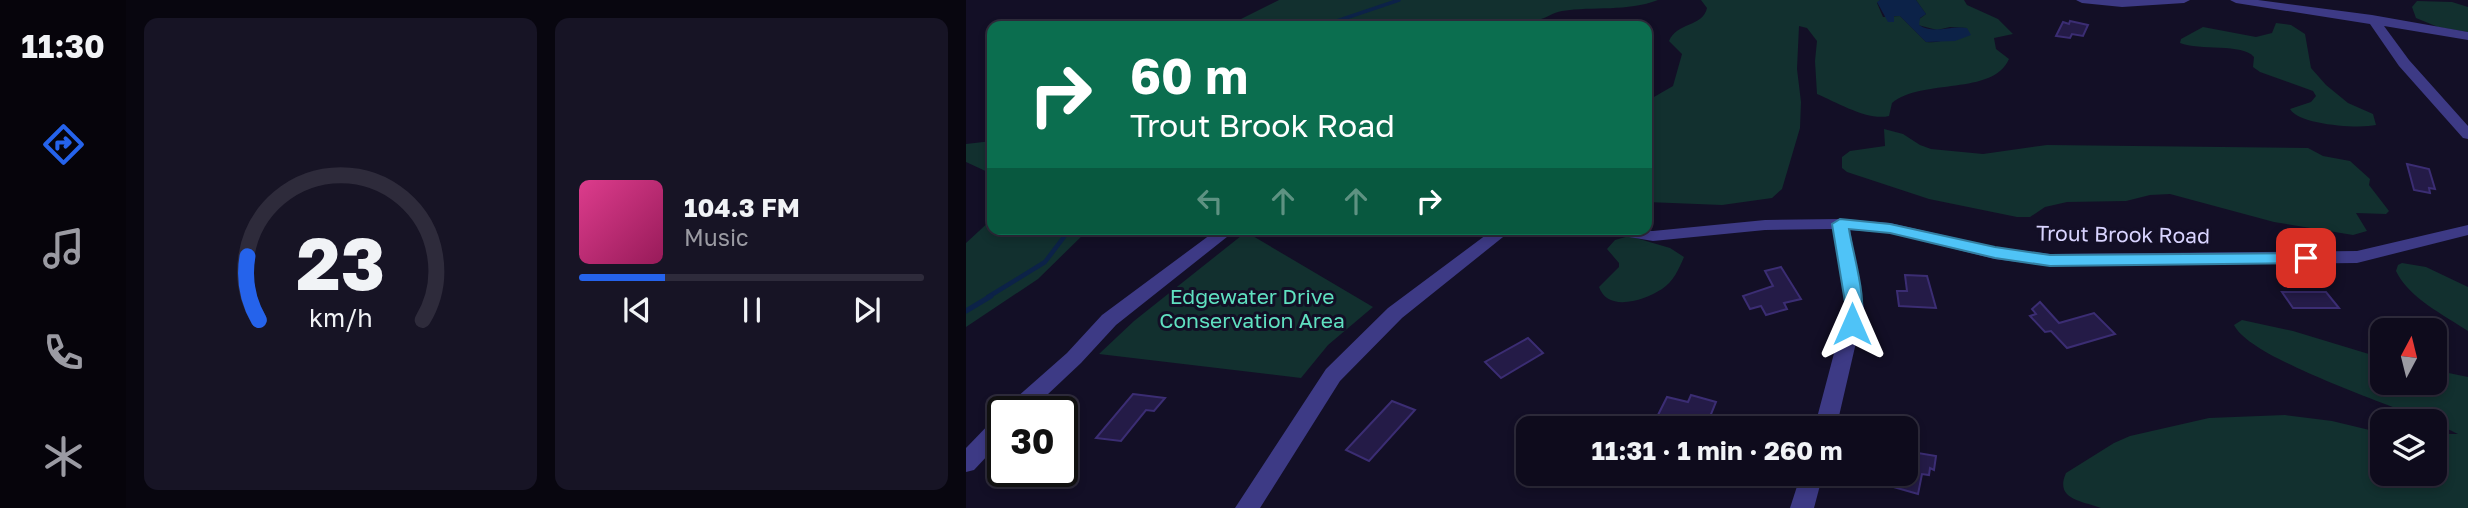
<!DOCTYPE html>
<meta charset="utf-8">
<style>
body{margin:0;font-family:"Golos Text",sans-serif;background:#171425;color:#f1f3f6;height:100vh;display:flex;flex-direction:column;font-size:26px;white-space:nowrap}
*{box-sizing:border-box;margin:0}
p{font-size:23px;color:#9b9ba3}
.icon{flex:none;width:38px;height:38px;fill:none;stroke:currentColor;stroke-width:2;stroke-linecap:round;stroke-linejoin:round}
.map{position:relative;flex:1;overflow:hidden}
.sheet{display:flex;flex-direction:column;gap:18px;padding:18px;background:#08060f;width:840px}
.sheet>*{flex:none}
.hud{position:absolute;left:21px;top:21px;width:665px;height:214px;border-radius:14px;box-shadow:0 4px 10px #0003,0 0 0 2px #2e2b3b;background:#0b6e4f;color:#fff;overflow:hidden}
.needle{width:46px;rotate:7deg}
.fabs{position:absolute;left:1404px;top:318px;display:grid;gap:14px}
.fabs a{display:grid;place-items:center;width:77px;height:77px;border-radius:14px;background:#0e0b1c;box-shadow:0 4px 10px #0003,0 0 0 2px #2e2b3b;font-size:35px}
.speed{position:absolute;left:21px;top:396px;display:flex;gap:14px;font-size:35px;font-weight:700;text-align:center}
.speed>*{display:grid;place-content:center;width:91px;height:91px;border-radius:50%;background:#0e0b1c;box-shadow:0 4px 10px #0003,0 0 0 2px #2e2b3b;line-height:1}
.speed .limit{border:4px solid #111;border-radius:10px;background:#fff;color:#111}
.pin{position:absolute;display:grid;place-items:center;width:60px;height:60px;color:#fff;margin:-30px;border-radius:14px;box-shadow:0 4px 10px #0006}
.me{position:absolute;width:77px;margin:-38px;rotate:0deg;stroke-linejoin:round;filter:drop-shadow(0 0 5px #0008)}
.turn{display:flex;align-items:center;gap:24px;height:147px;padding:0 28px;font-size:32px}
.turn .icon{width:91px;height:91px;stroke-width:2.5}
.turn b{display:block;font-size:49px;line-height:60px}
.lanes{display:flex;align-items:center;height:66px;padding:0 28px;background:#0003;justify-content:center;gap:35px;direction:ltr}
.lanes .off{opacity:.35}
.sheet .card{flex:1;display:flex;flex-direction:column;justify-content:center;gap:10px;min-width:0;padding:0 24px;border-radius:14px;background:#171425}
.sheet .dial{align-items:center;gap:0}
.dial svg{height:182px;overflow:visible;fill:none;stroke:#2e2b3b;stroke-width:7;stroke-linecap:round;text-anchor:middle}
.dial text{fill:#f1f3f6;stroke:none}
.song{display:flex;align-items:center;gap:21px}
.cover{width:84px;height:84px;border-radius:10px;background:linear-gradient(135deg,hsl(330 70% 55%),hsl(330 70% 35%))}
.played{height:7px;border-radius:4px;background:linear-gradient(90deg,#2563eb 25%,#2e2b3b 25%)}
.keys{display:flex;justify-content:space-around;direction:ltr}
.sheet .tiles{flex:1;display:grid;gap:18px;grid-template-columns:repeat(2,1fr)}
.trip{position:absolute;left:550px;top:416px;width:402px;height:70px;border-radius:14px;background:#0e0b1c;box-shadow:0 4px 10px #0003,0 0 0 2px #2e2b3b;font-weight:700;line-height:70px;text-align:center}
main{display:flex;flex:1;min-height:0}
.menu{display:flex;flex-direction:column;width:126px;justify-content:space-around;align-items:center;background:#06040b;color:#9b9ba3}
.menu .icon{width:49px;height:49px}
.menu .active{color:#2563eb}
.menu b{font-size:32px;color:#f1f3f6}
.map>svg:first-child{display:block}
.green{fill:#12302f}
.water{fill:#0c2248}
.lines{fill:none;stroke-linecap:round;stroke-linejoin:round}
.stream-far2{stroke:#0c2248;stroke-width:3.5}
.stream-far1{stroke:#0c2248;stroke-width:4.5}
.stream{stroke:#0c2248;stroke-width:5}
.building{fill:#241b47;stroke:#3b2d73;stroke-width:2}
.minor{fill:#3d3a85;fill-rule:evenodd}
.route{fill:#4fc3f7;stroke:#337fa1;stroke-width:2}
.labels{text-anchor:middle;stroke-width:6;stroke-linejoin:round;paint-order:stroke}
.street-label{font-size:21px;fill:#d9d4ff;stroke:#130f26}
.park-label{font-size:21px;fill:#5fe0c0;stroke:#130f26}
</style>
<main>
<nav class="menu">
<b>11:30</b>
<svg class="icon active" aria-label="directions" viewBox="0 0 24 24"><path d="M12 3l9 9-9 9-9-9zM9 14v-3h6M13 9l2 2-2 2"/></svg>
<svg class="icon" aria-label="music" viewBox="0 0 24 24"><path d="M9 18V5l10-2v13"/><circle cx="6" cy="18" r="3"/><circle cx="16" cy="16" r="3"/></svg>
<svg class="icon" aria-label="phone" viewBox="0 0 24 24"><path d="M5 4h4l2 5-3 2q2 4 5 5l2-3 5 2v4C11 20 4 13 5 4z"/></svg>
<svg class="icon" aria-label="climate" viewBox="0 0 24 24"><path d="M12 3v18M4 7l16 10M4 17L20 7"/></svg>
</nav>
<section class="sheet">
<div class="tiles">
<div class="card dial"><svg viewBox="0 0 100 80">
<path d="M14 69A42 42 0 1 1 86 69"/>
<path d="M14 69A42 42 0 0 1 9 41" stroke="#2563eb"/>
<text x="50" y="56" font-size="32" font-weight="700">23</text>
<text x="50" y="72" font-size="11">km/h</text>
</svg></div>
<div class="card">
<div class="song"><i class="cover"></i><div><b>104.3 FM</b><p>Music</p></div></div>
<div class="played"></div>
<div class="keys"><svg class="icon" aria-label="previous" viewBox="0 0 24 24"><path d="M18 5L8 12l10 7zM5 5v14"/></svg><svg class="icon" aria-label="pause" viewBox="0 0 24 24"><path d="M8 5v14M16 5v14"/></svg><svg class="icon" aria-label="next" viewBox="0 0 24 24"><path d="M6 5l10 7-10 7zM19 5v14"/></svg></div>
</div>
</div>
</section>
<div class="map">
<svg width="1502" height="508" viewBox="0 0 1502 508">
<rect width="100%" height="100%" fill="#130f26"/>
<g class="green">
<path d="M313 0H692C661 12 628 6 596 11 587 12 580 19 571 20 547 25 514 31 492 23L477 26H261Z"/>
<path d="M735 0H914L911 3 917 17 934 16 960 42C977 44 987 36 1001 28L984 27 971 30 952 25V20L960 14 950 0H998L1001 5 1032 19 1047 34 1028 38 1030 49 1043 59C1027 96 956 78 926 103L923 116C902 121 872 103 851 94L849 61 851 41 841 28 833 26 831 69 835 102 834 128 816 189 806 198 756 205 681 202V101L707 86 716 54 703 41C711 22 737 27 741 8Z"/>
<polygon points="1451,1 1486,2 1502,7 1502,32 1472,27 1450,18 1446,7"/>
<path d="M1310 23 1325 25 1339 34 1345 68 1360 85 1382 103 1407 114 1410 125C1393 129 1333 125 1324 109L1345 102 1350 96 1347 91 1294 72 1287 67 1288 57C1277 43 1233 51 1214 43L1215 39 1237 27 1290 37 1306 33Z"/>
<polygon points="918,129 937,134 954,145 965,149 1017,154 1081,145 1342,148 1357,156 1384,161 1404,179 1403,185 1423,211 1420,214 1390,213 1401,231 1387,235 1308,222 1204,194 1184,195 1160,201 1101,202 1079,207 1064,217 1051,217 963,199 881,172 876,168 876,157 884,151 919,146"/>
<polygon points="26,141 26,174 0,162 0,144"/>
<polygon points="26,219 26,229 123,229 72,279 0,327 0,243"/>
<polygon points="280,232 407,307 362,345 335,378 133,354 168,321"/>
<path d="M663 236 704 248 718 257C713 269 707 282 696 289 679 300 642 313 633 287L653 267V263L641 249 649 240Z"/>
<path d="M1436 263 1460 267 1502 287V331C1478 315 1443 298 1430 271L1432 265Z"/>
<path d="M1276 320 1327 331 1416 358V383H1468V370L1502 377V508H1135C1117 501 1088 500 1100 473L1148 443 1164 436 1243 418 1319 415 1366 421 1416 433V474H1468V434H1492C1447 411 1286 362 1268 325Z"/>
</g>
<path class="water" d="M914 0H950L960 14 954 18 953 25C968 35 984 25 1001 28L1005 35 989 41 960 42 934 16H928V22H922L911 2Z"/>
<g class="lines">
<polyline class="stream-far2" points="356,26 433,0"/>
<polyline class="stream-far1" points="22,297 79,262 104,229"/>
<polyline class="stream" points="0,311 25,296"/>
</g>
<g class="building">
<polygon points="1104,21 1122,25 1117,36 1106,34 1104,38 1090,36 1097,22 1103,24"/>
<polygon points="1441,164 1463,169 1469,189 1463,188 1464,193 1448,190"/>
<polygon points="815,267 835,299 818,303 821,309 800,315 795,306 784,309 777,296 807,286 799,271"/>
<polygon points="939,275 961,276 970,308 933,306 931,291 941,291"/>
<polygon points="1316,292 1360,292 1373,308 1327,308"/>
<polygon points="1074,302 1093,323 1128,313 1149,334 1101,348 1085,331 1079,332 1064,316 1070,314 1066,309"/>
<polygon points="562,338 577,353 535,378 519,362"/>
<polygon points="167,394 199,398 188,411 180,410 155,441 130,438"/>
<polygon points="725,395 750,402 739,429 716,429 689,421 701,397 722,402"/>
<polygon points="426,401 449,410 403,461 380,450"/>
<polygon points="940,451 970,456 968,470 964,468 963,475 956,474 952,494 924,486 926,474 940,474"/>
</g>
<g class="lines">
<g class="minor">
<polygon points="1110,0 1224,0 1218,3 1156,7 1116,3"/>
<polygon points="1264,0 1292,0 1406,15 1502,32 1502,40 1418,26 1443,60 1502,126 1502,139 1497,138 1433,66 1404,24 1270,3"/>
<polygon points="874,219 924,223 1029,247 1084,254 1391,251 1502,225 1502,235 1391,263 1084,266 1029,259 924,233 884,230 898,308 870,429 848,429 880,308 867,229 799,230 687,241 645,234 637,229 687,231 799,220"/>
<polygon points="252,229 271,229 150,325 115,363 64,411 39,411 42,405 101,353 136,315"/>
<polygon points="528,229 547,229 436,318 374,381 294,508 269,508 360,369 422,308"/>
<polygon points="37,415 37,439 8,470 0,472 0,448 29,418"/>
<polygon points="835,474 857,474 848,508 824,508"/>
</g>
</g>
<path class="route" d="M874 219 924 224 1029 247 1084 255 1340 253 1348 258 1340 263 1084 266 1029 258 924 233 883 229C887 255 904 306 892 329H879L877 324 880 308 866 224Z"/>
<g class="labels">
<g class="street-label">
<text transform="translate(1157 235) rotate(1)" y="7">Trout Brook Road</text>
</g>
<g class="park-label">
<text x="286" y="304">Edgewater Drive<tspan x="286" dy="24">Conservation Area</tspan></text>
</g>
</g>
</svg>
<div class="fabs">
<a><svg class="needle" viewBox="-14 -14 28 28"><path d="M0-13l5 13h-10z" fill="#e53935"/><path d="M0 13l5-13h-10z" fill="#9b9ba3"/></svg></a>
<a><svg class="icon" aria-label="layers" viewBox="0 0 24 24"><path d="M12 4l9 5-9 5-9-5zM3 14l9 5 9-5"/></svg></a>
</div>
<div class="speed"><div class="limit">30</div></div>
<div class="pin" style="left:1340px;top:258px;background:#d93025"><svg class="icon" aria-label="arrive" viewBox="0 0 24 24"><path d="M6 21V4h12l-3 4 3 4H6"/></svg></div>
<svg class="me" style="left:886px;top:324px" viewBox="-20 -20 40 40"><path d="M0-17L14 15 0 8-14 15z" fill="#4fc3f7" stroke="#fff" stroke-width="4"/></svg>
<div class="trip">11:31 · 1 min · 260 m</div>
<div class="hud">
<div class="turn"><svg class="icon" aria-label="right" viewBox="0 0 24 24"><path d="M7 20v-9h11M14 6l5 5-5 5"/></svg><div><b>60 m</b>Trout Brook Road</div></div>
<div class="lanes"><svg class="icon off" aria-label="left" viewBox="0 0 24 24"><path d="M17 20v-9H6M10 6l-5 5 5 5"/></svg><svg class="icon off" aria-label="ahead" viewBox="0 0 24 24"><path d="M12 20V5M6 11l6-6 6 6"/></svg><svg class="icon off" aria-label="ahead" viewBox="0 0 24 24"><path d="M12 20V5M6 11l6-6 6 6"/></svg><svg class="icon" aria-label="right" viewBox="0 0 24 24"><path d="M7 20v-9h11M14 6l5 5-5 5"/></svg></div>
</div>
</div>
</main>
